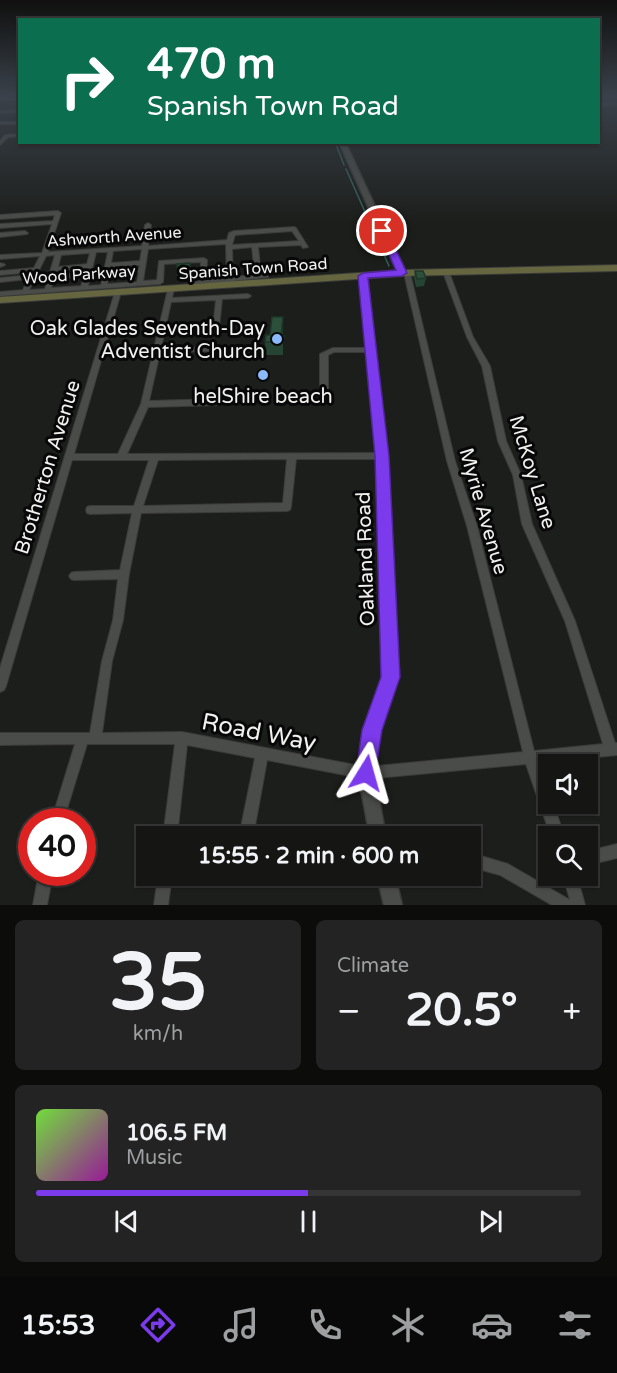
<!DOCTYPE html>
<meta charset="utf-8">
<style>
body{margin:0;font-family:"Varela Round",sans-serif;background:#222322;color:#f1f3f6;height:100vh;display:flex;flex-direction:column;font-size:22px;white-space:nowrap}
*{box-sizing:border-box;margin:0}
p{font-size:20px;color:#9d9fa0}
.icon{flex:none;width:33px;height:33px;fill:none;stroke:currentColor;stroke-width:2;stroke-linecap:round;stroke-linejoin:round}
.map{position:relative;height:905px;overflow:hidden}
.side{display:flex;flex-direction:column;gap:15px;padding:15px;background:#0c0c0b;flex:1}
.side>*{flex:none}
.top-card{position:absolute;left:18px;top:18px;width:582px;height:126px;border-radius:0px;box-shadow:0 2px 4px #0004,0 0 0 2px #343534;background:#0b6e4f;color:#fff;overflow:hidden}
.fabs{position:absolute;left:538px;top:754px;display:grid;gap:12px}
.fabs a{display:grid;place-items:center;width:60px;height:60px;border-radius:0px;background:#151614;box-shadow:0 2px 4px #0004,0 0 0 2px #343534;font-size:30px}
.speed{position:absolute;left:18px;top:808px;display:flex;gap:12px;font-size:30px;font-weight:700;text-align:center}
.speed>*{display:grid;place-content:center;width:78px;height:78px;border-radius:50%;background:#151614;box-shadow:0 2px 4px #0004,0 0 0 2px #343534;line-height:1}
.speed .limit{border:9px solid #d22;background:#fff;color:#111}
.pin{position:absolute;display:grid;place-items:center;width:51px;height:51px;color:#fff;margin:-26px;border:3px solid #fff;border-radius:50%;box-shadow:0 2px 6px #0007}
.me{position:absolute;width:66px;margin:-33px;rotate:8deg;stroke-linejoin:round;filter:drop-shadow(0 0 4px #0008)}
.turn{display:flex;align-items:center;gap:21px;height:126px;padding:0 30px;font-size:27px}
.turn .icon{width:78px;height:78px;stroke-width:2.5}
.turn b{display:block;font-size:42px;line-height:51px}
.big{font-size:45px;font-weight:700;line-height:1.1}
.side .card{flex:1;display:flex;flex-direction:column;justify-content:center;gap:9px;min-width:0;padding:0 21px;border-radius:9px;background:#222322}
.side .dial{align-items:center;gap:0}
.dial b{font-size:78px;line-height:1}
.song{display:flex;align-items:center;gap:18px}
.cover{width:72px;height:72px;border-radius:9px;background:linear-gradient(135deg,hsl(100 70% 55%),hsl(300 70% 35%))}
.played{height:6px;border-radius:3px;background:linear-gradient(90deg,#7c3aed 50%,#343534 50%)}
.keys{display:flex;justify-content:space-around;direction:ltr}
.heat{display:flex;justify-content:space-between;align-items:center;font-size:33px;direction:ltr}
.side .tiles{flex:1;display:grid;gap:15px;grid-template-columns:1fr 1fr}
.card:last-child{grid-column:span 2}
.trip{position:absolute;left:136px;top:826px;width:345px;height:60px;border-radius:0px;background:#151614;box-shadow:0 2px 4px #0004,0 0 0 2px #343534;font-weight:700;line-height:60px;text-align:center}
.tabs{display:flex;height:96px;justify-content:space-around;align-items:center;background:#080908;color:#9d9fa0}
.tabs .icon{width:42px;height:42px}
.tabs .active{color:#7c3aed}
.tabs b{font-size:27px;color:#f1f3f6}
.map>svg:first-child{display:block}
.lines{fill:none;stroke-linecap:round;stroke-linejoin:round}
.stream{stroke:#32625b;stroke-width:1.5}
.minor-casing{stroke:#3a3b39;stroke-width:2}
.tertiary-casing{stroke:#3a3b39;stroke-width:3}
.secondary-casing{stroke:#3a3b39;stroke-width:2}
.minor{fill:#4a4c49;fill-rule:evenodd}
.tertiary{fill:#4a4c49;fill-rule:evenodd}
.secondary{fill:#656640;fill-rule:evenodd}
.wall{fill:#254433}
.shaded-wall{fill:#1e3729}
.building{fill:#2b4f3b;stroke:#1e3729;stroke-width:1.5}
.route{fill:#7c3aed;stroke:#51269a;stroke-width:1.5}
.poi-dot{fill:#8bb9fc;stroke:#070807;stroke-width:2}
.labels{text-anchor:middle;stroke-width:6;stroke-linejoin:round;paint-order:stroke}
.far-street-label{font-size:16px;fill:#f1f2f0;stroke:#070807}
.poi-label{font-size:20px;fill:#f1f2f0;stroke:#070807;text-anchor:end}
.street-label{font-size:20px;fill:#f1f2f0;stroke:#070807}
.near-street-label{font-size:24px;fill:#f1f2f0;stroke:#070807}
</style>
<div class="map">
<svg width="617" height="905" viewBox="0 0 617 905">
<rect width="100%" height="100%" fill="#1c1e1b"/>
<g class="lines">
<g class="stream">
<polyline points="0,100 20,99"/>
<polyline points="335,142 344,165"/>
<polyline points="346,169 389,266"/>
</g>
<g class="minor-casing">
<g id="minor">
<polygon points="20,110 20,112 0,113 0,111"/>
<rect x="0" y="122" width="20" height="2"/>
<polygon points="20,134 20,136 8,137 0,145 0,141 5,135"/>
<path d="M58 211 61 213 48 252 142 246 145 225 148 223 151 225 148 246 227 240 229 233 234 231 294 227 296 228 308 247 303 248 301 245 258 247 261 275H268V277L233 281V285L230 287 227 285V282L193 284V282L200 281 201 262 164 264 163 282 160 284 0 296V292L23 290 28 279 0 282V278L30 275 32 272 0 275V271L34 268 40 256 0 259V255L42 253 52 224 0 228V224L53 221 55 215 0 219V215ZM292 231 299 241 232 245 235 235ZM226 244 227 278 206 280 207 260 204 258 159 261 157 280 143 281 148 249ZM252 247 255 275 233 277 232 249ZM142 249 140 261 111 263 113 251ZM96 252H108L101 285 88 286ZM90 253 87 264 58 267 61 255ZM55 255 45 289 29 290 46 256ZM140 265 139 268 110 271 111 267ZM86 268 85 273 55 275 56 271ZM139 272 137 282 107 284 109 275ZM84 277 81 286 51 288 54 279Z"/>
<polygon points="25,231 28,233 27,234 0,237 0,233"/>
<polygon points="0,263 4,264 5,265 0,267"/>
<path d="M446 270 449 272 473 337 490 366 506 441 521 475 532 524 575 621 615 743H617V755L538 763 549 794V804H553L565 837H551L526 764 366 779 267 760 253 837H239L255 758 187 745 177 837H163L175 744H87L63 822H51L75 744 0 745V733H90L102 661 113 620 118 579 74 580 71 579 69 576 71 573 74 572 120 570 132 513 90 514 87 513 86 510 87 507 90 506H134L149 460H72L6 686 4 690 0 692V668L115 292 118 290 121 292 74 454H118L141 404 168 289 171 287 174 289 172 298 248 294 251 296 248 298 222 299 219 328 216 330 213 328 216 300 171 302 161 348 223 347 226 349 223 351 160 352 149 401 220 399 224 402 220 405 148 407 127 454 382 453 385 454 386 456 385 458 382 459H296L291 507 290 510 287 511 141 513 129 574 123 620 112 661 102 733 182 732 366 767 523 752 467 526 447 461 404 273 407 271 410 273 455 461 477 526 534 751 603 744 565 621 522 524 513 475 498 441 482 366 467 337 443 272ZM287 459 283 503 143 506 158 460Z"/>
<polygon points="333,348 370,348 373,350 370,352 334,352 328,355 328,396 324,399 320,396 320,354"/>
<polygon points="617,844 617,858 588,865 588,851"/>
<polygon points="471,853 508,864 570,900 563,876 577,876 585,905 552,905 500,875 471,867"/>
<polygon points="39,873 53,873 47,905 33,905"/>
<polygon points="158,876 172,876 168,905 154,905"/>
</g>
</g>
<g class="tertiary-casing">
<g id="tertiary">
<rect x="598" y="103" width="19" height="2"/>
<polygon points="339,142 345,142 406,273 405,275 398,273"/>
<polygon points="360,274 363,274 367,276 387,456 398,677 379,731 374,773 386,837 370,837 358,773 365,731 384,677 377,456"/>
<polygon points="377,876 395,876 402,905 384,905"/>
</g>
</g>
<g class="secondary-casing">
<polygon id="secondary" points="617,265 617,271 402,276 0,303 0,297 402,270"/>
</g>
<use href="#minor" class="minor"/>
<use href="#tertiary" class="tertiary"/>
<use href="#secondary" class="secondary"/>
</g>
<g class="wall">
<polygon points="192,271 192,279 178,280 177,272"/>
<polygon points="415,271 426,278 424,286 416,287 414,279"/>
<polygon points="283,317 283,355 266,355 265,342"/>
</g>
<polygon class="shaded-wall" points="283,317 283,330 282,342 281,336"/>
<g class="building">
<polygon points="190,263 190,271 177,272 177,264"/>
<polygon points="415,271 423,271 426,278 417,279"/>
<polygon points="272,317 283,317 281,336 284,336 283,342 265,342 266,335 270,335"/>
</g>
<linearGradient id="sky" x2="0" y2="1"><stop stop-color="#0f100f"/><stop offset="0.43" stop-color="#3a414a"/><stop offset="1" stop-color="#3a414a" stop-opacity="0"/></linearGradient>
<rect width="617" height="223" fill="url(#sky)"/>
<polygon class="route" points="382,228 387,231 407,273 402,276 368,278 389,456 400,677 382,730 374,780 366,783 359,780 356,773 362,730 381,677 375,456 358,276 363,273 396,270 378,231"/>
<g class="poi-dot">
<circle cx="277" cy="339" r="6"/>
<circle cx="263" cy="375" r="6"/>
</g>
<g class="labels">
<g class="far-street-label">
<text transform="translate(114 236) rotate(-4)" y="6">Ashworth Avenue</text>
<text transform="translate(253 268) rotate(-4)" y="6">Spanish Town Road</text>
<text transform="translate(79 274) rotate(-4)" y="6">Wood Parkway</text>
</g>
<g class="poi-label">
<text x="265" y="335">Oak Glades Seventh-Day<tspan x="265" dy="23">Adventist Church</tspan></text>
<text x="263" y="403" text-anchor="middle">helShire beach</text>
</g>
<g class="street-label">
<text transform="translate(47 467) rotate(-73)" y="7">Brotherton Avenue</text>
<text transform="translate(533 472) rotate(73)" y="7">McKoy Lane</text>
<text transform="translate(484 511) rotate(74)" y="7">Myrie Avenue</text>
<text transform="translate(365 559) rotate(-92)" y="7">Oakland Road</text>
</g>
<g class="near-street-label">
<text transform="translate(259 732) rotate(11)" y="8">Road Way</text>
</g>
</g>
</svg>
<div class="fabs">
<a><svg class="icon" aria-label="sound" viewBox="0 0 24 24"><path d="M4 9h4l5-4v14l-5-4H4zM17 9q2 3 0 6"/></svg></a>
<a><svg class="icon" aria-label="search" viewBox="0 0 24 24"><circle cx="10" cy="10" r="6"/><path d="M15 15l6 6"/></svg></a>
</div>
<div class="speed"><div class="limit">40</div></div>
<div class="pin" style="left:382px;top:231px;background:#d93025"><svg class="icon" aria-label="arrive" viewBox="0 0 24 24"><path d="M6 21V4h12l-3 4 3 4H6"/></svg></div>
<svg class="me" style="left:366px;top:773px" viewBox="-20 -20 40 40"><path d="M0-17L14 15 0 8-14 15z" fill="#7c3aed" stroke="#fff" stroke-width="4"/></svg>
<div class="trip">15:55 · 2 min · 600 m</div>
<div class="top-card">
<div class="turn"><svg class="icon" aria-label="right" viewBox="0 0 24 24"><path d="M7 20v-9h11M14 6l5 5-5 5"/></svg><div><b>470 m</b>Spanish Town Road</div></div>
</div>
</div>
<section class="side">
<div class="tiles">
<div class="card dial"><b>35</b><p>km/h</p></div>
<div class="card"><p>Climate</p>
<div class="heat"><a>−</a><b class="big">20.5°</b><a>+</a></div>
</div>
<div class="card">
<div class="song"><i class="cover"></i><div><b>106.5 FM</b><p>Music</p></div></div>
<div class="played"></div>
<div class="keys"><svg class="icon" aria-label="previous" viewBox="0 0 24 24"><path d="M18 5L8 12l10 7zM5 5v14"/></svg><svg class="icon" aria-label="pause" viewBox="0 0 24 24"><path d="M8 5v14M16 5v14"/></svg><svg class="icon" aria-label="next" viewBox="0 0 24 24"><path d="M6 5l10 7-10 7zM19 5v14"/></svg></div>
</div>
</div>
</section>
<nav class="tabs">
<b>15:53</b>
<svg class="icon active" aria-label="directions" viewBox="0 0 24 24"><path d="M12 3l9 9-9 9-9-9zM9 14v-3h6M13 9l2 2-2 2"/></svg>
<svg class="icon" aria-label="music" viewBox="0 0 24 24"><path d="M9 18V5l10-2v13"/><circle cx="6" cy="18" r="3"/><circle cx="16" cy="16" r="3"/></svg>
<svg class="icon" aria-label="phone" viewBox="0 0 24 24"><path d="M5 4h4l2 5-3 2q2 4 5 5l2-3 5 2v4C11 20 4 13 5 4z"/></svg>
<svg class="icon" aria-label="climate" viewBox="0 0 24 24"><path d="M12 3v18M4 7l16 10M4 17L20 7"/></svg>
<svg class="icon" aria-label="car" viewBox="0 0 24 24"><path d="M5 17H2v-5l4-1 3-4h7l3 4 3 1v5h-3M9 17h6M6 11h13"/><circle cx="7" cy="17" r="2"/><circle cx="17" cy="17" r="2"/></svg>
<svg class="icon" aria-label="filters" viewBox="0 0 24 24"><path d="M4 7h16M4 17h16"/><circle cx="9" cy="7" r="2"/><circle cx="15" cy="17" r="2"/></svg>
</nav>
